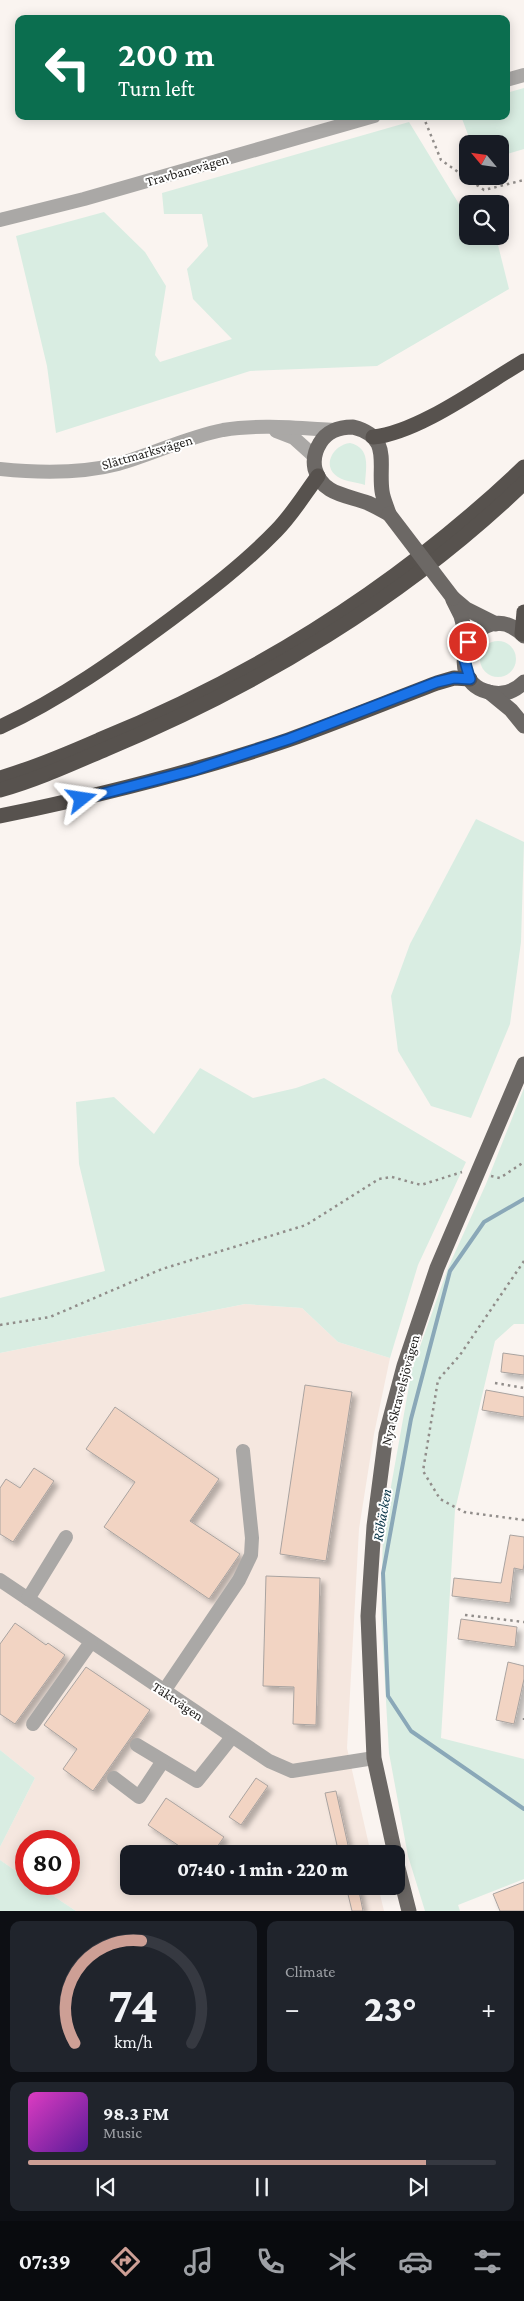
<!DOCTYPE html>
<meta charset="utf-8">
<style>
body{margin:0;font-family:"Crimson Pro",serif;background:#20242c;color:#f1f3f6;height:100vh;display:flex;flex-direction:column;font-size:19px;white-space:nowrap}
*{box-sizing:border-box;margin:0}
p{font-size:16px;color:#9ea1a6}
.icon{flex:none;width:28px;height:28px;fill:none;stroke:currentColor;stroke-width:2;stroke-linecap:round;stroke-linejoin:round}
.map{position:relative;height:1911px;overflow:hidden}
.side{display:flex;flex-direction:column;gap:10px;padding:10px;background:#0d0f14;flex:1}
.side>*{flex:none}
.banner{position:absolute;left:15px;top:15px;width:495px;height:105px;border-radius:10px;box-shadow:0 2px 12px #0003;background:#0b6e4f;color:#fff;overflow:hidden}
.needle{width:32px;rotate:299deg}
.tools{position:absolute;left:459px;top:135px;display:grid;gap:10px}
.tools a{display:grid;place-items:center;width:50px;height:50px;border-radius:10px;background:#171b24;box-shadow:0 2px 12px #0003;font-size:25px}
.speed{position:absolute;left:15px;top:1830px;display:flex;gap:10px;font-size:25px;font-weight:700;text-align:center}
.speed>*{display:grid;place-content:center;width:65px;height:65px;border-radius:50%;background:#171b24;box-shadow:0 2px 12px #0003;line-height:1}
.speed .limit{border:8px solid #d22;background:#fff;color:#111}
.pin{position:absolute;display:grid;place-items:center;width:42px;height:42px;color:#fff;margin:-21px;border:2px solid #fff;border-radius:50%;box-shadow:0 1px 5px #0007}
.me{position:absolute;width:55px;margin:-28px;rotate:75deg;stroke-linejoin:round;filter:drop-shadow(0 0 4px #0008)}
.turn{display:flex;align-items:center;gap:18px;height:105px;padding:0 20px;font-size:22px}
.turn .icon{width:65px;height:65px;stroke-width:2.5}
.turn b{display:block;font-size:35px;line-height:42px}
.big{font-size:38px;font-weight:800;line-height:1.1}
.side .widget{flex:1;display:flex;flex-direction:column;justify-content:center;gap:8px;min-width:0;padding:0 18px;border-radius:10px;background:#20242c}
.side .dial{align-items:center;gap:0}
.dial svg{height:130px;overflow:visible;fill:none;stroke:#363941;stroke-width:7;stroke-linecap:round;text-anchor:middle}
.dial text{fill:#f1f3f6;stroke:none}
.song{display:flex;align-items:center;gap:15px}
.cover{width:60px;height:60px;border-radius:8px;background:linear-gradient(135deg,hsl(310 70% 55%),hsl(270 70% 35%))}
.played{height:5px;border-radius:2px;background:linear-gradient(90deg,#cd9f95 85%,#363941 85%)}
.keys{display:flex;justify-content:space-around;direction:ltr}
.heat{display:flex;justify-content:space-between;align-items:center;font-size:28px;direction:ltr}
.side .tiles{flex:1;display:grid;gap:10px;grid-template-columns:1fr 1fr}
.widget:last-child{grid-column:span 2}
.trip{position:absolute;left:120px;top:1845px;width:285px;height:50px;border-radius:10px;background:#171b24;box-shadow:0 2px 12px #0003;font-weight:800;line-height:50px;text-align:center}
.tabs{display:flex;height:80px;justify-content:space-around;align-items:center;background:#090b0e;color:#9ea1a6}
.tabs .icon{width:35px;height:35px}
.tabs .selected{color:#cd9f95}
.tabs b{font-size:22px;color:#f1f3f6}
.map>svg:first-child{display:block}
.built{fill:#f5e7df}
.green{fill:#d9ede2}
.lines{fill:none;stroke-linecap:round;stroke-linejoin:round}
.stream{stroke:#8aa8b8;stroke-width:4}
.building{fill:#f2d4c3;stroke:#a9a3a0;filter:url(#shadow)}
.path{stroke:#918d8a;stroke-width:2.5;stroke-dasharray:2.5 4;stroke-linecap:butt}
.minor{stroke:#aaa8a6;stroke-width:14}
.major{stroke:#6c6865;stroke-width:15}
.highway{stroke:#57524e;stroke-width:15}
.major-bridge{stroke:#6c6865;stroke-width:15}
.route-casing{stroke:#114b97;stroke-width:12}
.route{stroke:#1a73e8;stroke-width:9}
.labels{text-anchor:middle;stroke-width:4;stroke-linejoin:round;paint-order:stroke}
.street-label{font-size:14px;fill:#23211f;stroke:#fff}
.water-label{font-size:15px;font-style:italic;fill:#083447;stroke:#fff}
</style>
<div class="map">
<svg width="524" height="1911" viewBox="0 0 524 1911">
<defs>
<filter id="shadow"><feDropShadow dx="4.5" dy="4.5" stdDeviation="2.5" flood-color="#0004"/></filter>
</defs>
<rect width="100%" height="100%" fill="#faf4f0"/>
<polygon class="built" points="245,1304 302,1308 338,1342 390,1358 374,1434 359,1529 347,1748 371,1854 129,1854 129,1886 378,1886 384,1911 76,1911 35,1884 69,1884 69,1841 26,1841 26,1878 0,1860 0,1847 35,1778 0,1750 0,1353"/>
<g class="green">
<polygon points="524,88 524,149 500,156 500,144 476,144 470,140 461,116 506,116 506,93"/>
<polygon points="409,122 459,204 467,213 468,236 492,236 497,241 509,289 377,366 250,371 56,433 47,366 16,236 104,212 145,252 166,286 155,355 160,362 232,339 193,299 187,269 208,246 202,214 164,214 162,193"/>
<path d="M350 443C371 448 366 467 365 485 357 482 346 482 338 477 321 466 333 445 350 443Z"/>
<circle cx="498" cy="659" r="18"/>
<polygon points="476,819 524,842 521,942 510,1024 471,1118 431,1106 398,1051 391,996 410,944"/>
<polygon points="200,1068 253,1098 296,1088 324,1078 466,1162 418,1265 390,1358 338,1342 302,1308 245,1304 0,1353 0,1298 105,1271 79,1164 76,1102 114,1097 154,1134"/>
<polygon points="524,1088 524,1324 514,1324 495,1341 455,1510 441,1738 524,1759 524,1879 458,1905 460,1911 425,1911 408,1856 389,1753 381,1614 383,1531 412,1369 448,1268 486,1184"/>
<polygon points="0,1750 35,1778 0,1847"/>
<polygon points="0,1860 26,1878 26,1884 35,1884 76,1911 0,1911"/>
</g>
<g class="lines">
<polyline class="stream" points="524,1199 484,1222 450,1271 411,1419 383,1573 388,1696 411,1731 524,1809"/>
</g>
<g class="building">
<polygon points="503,1353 524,1356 524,1375 501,1372"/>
<polygon points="305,1385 352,1392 326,1561 280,1554"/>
<polygon points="486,1390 524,1397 524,1417 482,1410"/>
<polygon points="115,1407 219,1479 190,1521 240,1554 209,1599 104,1527 135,1482 86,1449"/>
<polygon points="34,1468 54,1481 13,1542 0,1534 0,1488 6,1479 20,1488"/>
<polygon points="510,1535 524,1537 524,1564 523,1570 514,1568 510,1603 452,1596 454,1578 501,1583"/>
<polygon points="266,1576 320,1578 316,1725 293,1724 294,1687 263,1686"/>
<polygon points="461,1619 517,1627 515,1647 458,1639"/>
<polygon points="15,1623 46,1645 48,1643 65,1655 15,1724 0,1714 0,1644"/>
<polygon points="508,1662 524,1666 524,1679 514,1724 496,1720"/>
<polygon points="86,1667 150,1710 93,1791 63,1769 77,1749 44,1725"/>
<polygon points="256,1778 268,1786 241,1825 229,1817"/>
<polygon points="336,1791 350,1854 339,1854 325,1793"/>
<polygon points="166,1798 224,1837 212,1854 191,1854 148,1825"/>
<polygon points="524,1882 524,1911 500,1911 493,1894"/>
<polygon points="346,1886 358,1886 363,1911 352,1911"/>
</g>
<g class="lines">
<g class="path">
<polyline points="423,116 441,160 484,190 524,180"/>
<polyline points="491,1176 500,1178 524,1162"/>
<polyline points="524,1261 460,1355 438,1380 423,1471 440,1499 464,1512 524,1520"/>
<polyline points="0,1325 50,1317 162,1269 306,1225 379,1179 392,1177 421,1185 462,1172"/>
<polyline points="495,1383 524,1388"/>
<polyline points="465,1615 524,1622"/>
<polyline points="524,1720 524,1718"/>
</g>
<g class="minor">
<polyline points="506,80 524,75"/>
<polyline points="0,220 84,199 374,116"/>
<polyline points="276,431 294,438 314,456"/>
<path d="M0 469C38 473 80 474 118 464 153 454 187 437 223 430 259 424 298 428 334 430"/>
<polyline points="0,1580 269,1761 292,1771 374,1758"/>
<polyline points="28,1599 66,1537"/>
<polyline points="164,1691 239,1580 251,1555 252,1538 243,1451"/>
<polyline points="33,1724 91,1642"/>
<polyline points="137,1745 197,1781 232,1737"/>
<polyline points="114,1778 139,1797 163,1761"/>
</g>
<g class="major">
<path d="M353 427C392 437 378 463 382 491 383 499 387 507 389 514 382 510 375 506 368 503 347 495 322 495 315 469 313 460 315 451 320 443 327 431 339 427 353 427Z"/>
<polyline points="453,598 466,609 496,624"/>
<polyline points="453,600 461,616 468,642"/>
<path d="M524 636C479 590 433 683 493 693 505 695 516 690 524 682"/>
<polyline points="489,692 511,710 524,726"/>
<polyline points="395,1854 374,1758 368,1616 374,1526 386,1434 404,1366 437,1268 524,1064"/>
<polyline points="396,1860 409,1911"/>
</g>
<g class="highway">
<path d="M373 437C418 433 483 385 524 361"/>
<polyline points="522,634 524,612"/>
<path d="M0 727C61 699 117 659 171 619 207 592 244 564 276 531 292 515 304 495 318 476"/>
<path d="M0 778C34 768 67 754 99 740 256 676 401 584 524 467"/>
<path d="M0 790C36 780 71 764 106 749 258 686 404 598 524 483"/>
<path d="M0 816C98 796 194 772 288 740 338 722 387 702 437 683L454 678 470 679"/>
</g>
<polyline class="major-bridge" points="389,514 453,598"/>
</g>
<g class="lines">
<g class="route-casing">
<polyline id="route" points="82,799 194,770 289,739 437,682 454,678 470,679 464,658 468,642"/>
</g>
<use href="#route" class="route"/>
</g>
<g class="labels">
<g class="street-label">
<text transform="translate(187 170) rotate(-16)" y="5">Travbanevägen</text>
<text transform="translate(147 452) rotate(-16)" y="5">Slättmarksvägen</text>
<text transform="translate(400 1390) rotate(-75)" y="5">Nya Skravelsjövägen</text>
<text transform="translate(178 1701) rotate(34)" y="5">Täktvägen</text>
</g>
<g class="water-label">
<text transform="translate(382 1515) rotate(-80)" y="5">Röbäcken</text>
</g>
</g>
</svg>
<div class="tools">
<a><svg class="needle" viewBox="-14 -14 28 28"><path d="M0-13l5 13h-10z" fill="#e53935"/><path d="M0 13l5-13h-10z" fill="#9ea1a6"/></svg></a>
<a><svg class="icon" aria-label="search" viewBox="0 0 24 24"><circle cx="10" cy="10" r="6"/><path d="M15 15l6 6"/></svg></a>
</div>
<div class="speed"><div class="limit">80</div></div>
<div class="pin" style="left:468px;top:642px;background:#d93025"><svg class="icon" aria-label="arrive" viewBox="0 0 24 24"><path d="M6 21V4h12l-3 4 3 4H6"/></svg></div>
<svg class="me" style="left:82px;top:799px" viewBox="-20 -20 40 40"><path d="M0-17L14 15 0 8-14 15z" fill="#1a73e8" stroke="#fff" stroke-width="4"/></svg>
<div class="trip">07:40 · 1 min · 220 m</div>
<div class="banner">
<div class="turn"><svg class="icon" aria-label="left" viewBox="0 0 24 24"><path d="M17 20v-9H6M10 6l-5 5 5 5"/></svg><div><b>200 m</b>Turn left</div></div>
</div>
</div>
<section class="side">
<div class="tiles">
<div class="widget dial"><svg viewBox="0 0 100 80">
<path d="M14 69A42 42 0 1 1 86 69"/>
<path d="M14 69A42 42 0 0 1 55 6" stroke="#cd9f95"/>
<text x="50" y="56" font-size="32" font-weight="700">74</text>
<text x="50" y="72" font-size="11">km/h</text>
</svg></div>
<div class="widget"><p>Climate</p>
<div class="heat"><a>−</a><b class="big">23°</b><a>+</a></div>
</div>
<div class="widget">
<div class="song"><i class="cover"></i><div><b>98.3 FM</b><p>Music</p></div></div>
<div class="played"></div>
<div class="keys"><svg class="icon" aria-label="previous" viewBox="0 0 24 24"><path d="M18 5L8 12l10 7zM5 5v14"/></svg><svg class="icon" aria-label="pause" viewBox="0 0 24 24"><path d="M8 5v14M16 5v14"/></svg><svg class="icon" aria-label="next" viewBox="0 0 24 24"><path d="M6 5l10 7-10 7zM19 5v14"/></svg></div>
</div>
</div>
</section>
<nav class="tabs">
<b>07:39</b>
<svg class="icon selected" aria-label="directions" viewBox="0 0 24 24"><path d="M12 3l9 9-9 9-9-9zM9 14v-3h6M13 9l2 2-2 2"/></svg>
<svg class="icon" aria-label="music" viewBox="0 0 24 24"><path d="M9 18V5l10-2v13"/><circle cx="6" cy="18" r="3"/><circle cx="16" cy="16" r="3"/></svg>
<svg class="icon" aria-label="phone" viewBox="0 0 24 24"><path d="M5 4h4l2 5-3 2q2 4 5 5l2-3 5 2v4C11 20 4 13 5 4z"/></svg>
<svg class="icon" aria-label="climate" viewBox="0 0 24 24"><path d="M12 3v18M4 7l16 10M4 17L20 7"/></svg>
<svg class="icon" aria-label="car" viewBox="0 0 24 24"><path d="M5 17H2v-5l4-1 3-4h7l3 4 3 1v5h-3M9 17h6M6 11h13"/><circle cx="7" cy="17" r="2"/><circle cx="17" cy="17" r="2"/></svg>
<svg class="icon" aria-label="filters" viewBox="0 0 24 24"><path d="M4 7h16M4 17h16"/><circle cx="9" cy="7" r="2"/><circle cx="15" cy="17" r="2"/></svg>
</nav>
